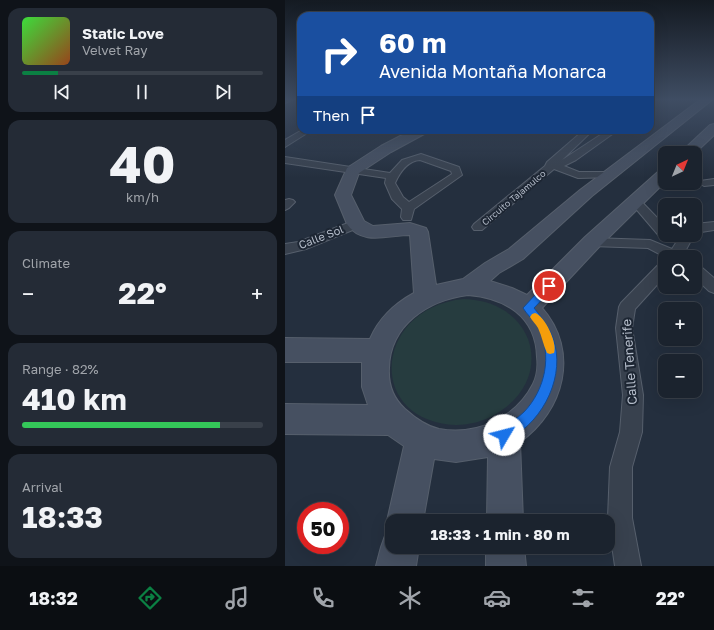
<!DOCTYPE html>
<meta charset="utf-8">
<style>
body{margin:0;font-family:"Golos Text",sans-serif;background:#242b36;color:#f1f3f6;height:100vh;display:flex;flex-direction:column;font-size:15px;white-space:nowrap}
*{box-sizing:border-box;margin:0}
p{font-size:13px;color:#a0a4aa}
.icon{flex:none;width:22px;height:22px;fill:none;stroke:currentColor;stroke-width:2;stroke-linecap:round;stroke-linejoin:round}
.map{position:relative;flex:1;overflow:hidden}
.panel{display:flex;flex-direction:column;gap:8px;padding:8px;background:#0f1319;width:285px}
.panel>*{flex:none}
.top-card{position:absolute;left:12px;top:12px;width:357px;height:122px;border-radius:12px;box-shadow:0 4px 16px #0002,0 0 0 1px #39404a;background:#1a4fa0;color:#fff;overflow:hidden}
.needle{width:26px;rotate:43deg}
.buttons{position:absolute;left:373px;top:146px;display:grid;gap:8px}
.buttons a{display:grid;place-items:center;width:44px;height:44px;border-radius:8px;background:#1b232e;box-shadow:0 4px 16px #0002,0 0 0 1px #39404a;font-size:20px}
.speed{position:absolute;left:12px;top:502px;display:flex;gap:8px;font-size:20px;font-weight:700;text-align:center}
.speed>*{display:grid;place-content:center;width:52px;height:52px;border-radius:50%;background:#1b232e;box-shadow:0 4px 16px #0002,0 0 0 1px #39404a;line-height:1}
.speed .limit{border:6px solid #d22;background:#fff;color:#111}
.pin{position:absolute;display:grid;place-items:center;width:34px;height:34px;color:#fff;margin:-17px;border:2px solid #fff;border-radius:50%;box-shadow:0 1px 4px #0007}
.me{position:absolute;width:44px;margin:-22px;rotate:53deg;stroke-linejoin:round;filter:drop-shadow(0 0 3px #0008)}
.turn{display:flex;align-items:center;gap:14px;height:84px;padding:0 16px;font-size:18px}
.turn .icon{width:52px;height:52px;stroke-width:2.5}
.turn b{display:block;font-size:28px;line-height:34px}
.then{display:flex;align-items:center;height:38px;padding:0 16px;background:#0003;gap:8px;font-size:15px}
.big{font-size:30px;font-weight:700;line-height:1.1}
.panel .tile{flex:1;display:flex;flex-direction:column;justify-content:center;gap:6px;min-width:0;padding:0 14px;border-radius:12px;background:#242b36}
.panel .dial{align-items:center;gap:0}
.dial b{font-size:52px;line-height:1}
.song{display:flex;align-items:center;gap:12px}
.cover{width:48px;height:48px;border-radius:6px;background:linear-gradient(135deg,hsl(120 70% 55%),hsl(20 70% 35%))}
.played{height:4px;border-radius:2px;background:linear-gradient(90deg,#0b8043 15%,#39404a 15%)}
.keys{display:flex;justify-content:space-around;direction:ltr}
.heat{display:flex;justify-content:space-between;align-items:center;font-size:22px;direction:ltr}
.charge{height:6px;border-radius:3px;background:linear-gradient(90deg,#34c759 82%,#39404a 0)}
.trip{position:absolute;left:100px;top:514px;width:230px;height:40px;border-radius:12px;background:#1b232e;box-shadow:0 4px 16px #0002,0 0 0 1px #39404a;font-weight:700;line-height:40px;text-align:center}
.tab-bar{display:flex;height:64px;justify-content:space-around;align-items:center;background:#0b0e12;color:#a0a4aa}
.tab-bar .icon{width:28px;height:28px}
.tab-bar .selected{color:#0b8043}
.tab-bar b{font-size:18px;color:#f1f3f6}
main{display:flex;flex:1;min-height:0}
.map>svg:first-child{display:block}
.green{fill:#263c3f}
.lines{fill:none;stroke-linecap:round;stroke-linejoin:round}
.street-casing{stroke:#565f6c;stroke-width:2}
.secondary-casing{stroke:#565f6c;stroke-width:2}
.street{fill:#38414e;fill-rule:evenodd}
.secondary{fill:#465061;fill-rule:evenodd}
.route{fill:#1a73e8;stroke:#114b97}
.slow{fill:#f59e0b}
.labels{text-anchor:middle;stroke-width:4;stroke-linejoin:round;paint-order:stroke}
.far-street-label{font-size:9px;fill:#b4bcc9;stroke:#1d2633}
.street-label{font-size:11px;fill:#b4bcc9;stroke:#1d2633}
.near-street-label{font-size:13px;fill:#b4bcc9;stroke:#1d2633}
</style>
<main>
<section class="panel">
<div class="tile">
<div class="song"><i class="cover"></i><div><b>Static Love</b><p>Velvet Ray</p></div></div>
<div class="played"></div>
<div class="keys"><svg class="icon" aria-label="previous" viewBox="0 0 24 24"><path d="M18 5L8 12l10 7zM5 5v14"/></svg><svg class="icon" aria-label="pause" viewBox="0 0 24 24"><path d="M8 5v14M16 5v14"/></svg><svg class="icon" aria-label="next" viewBox="0 0 24 24"><path d="M6 5l10 7-10 7zM19 5v14"/></svg></div>
</div>
<div class="tile dial"><b>40</b><p>km/h</p></div>
<div class="tile"><p>Climate</p>
<div class="heat"><a>−</a><b class="big">22°</b><a>+</a></div>
</div>
<div class="tile"><p>Range · 82%</p><b class="big">410 km</b><div class="charge"></div></div>
<div class="tile"><p>Arrival</p><b class="big">18:33</b></div>
</section>
<div class="map">
<svg width="429" height="566" viewBox="0 0 429 566">
<rect width="100%" height="100%" fill="#242f3e"/>
<path class="green" d="M179 299C250 301 272 378 211 414 199 421 185 425 171 425 79 421 89 307 179 299Z"/>
<g class="lines">
<g class="street-casing">
<g id="street">
<polygon points="0,99 9,99 0,103"/>
<polygon points="17,130 27,130 0,147 0,140"/>
<polygon points="299,130 308,130 277,160 323,130 333,130 291,160 279,166 294,172 326,172 331,175 330,177 293,178 269,169 197,230 189,230 187,227 189,224 260,166 262,162"/>
<path d="M136 154 174 167 177 175 129 209 126 220H118L116 217 117 209 107 199 100 183 101 178 0 163V157L105 173 117 160ZM135 160 166 171 167 174 124 202 118 197 110 183C115 172 122 161 135 160Z"/>
<polygon points="429,179 429,185 419,186 414,183 415,181"/>
<polygon points="350,198 354,199 380,226 380,235 386,235 385,237 380,238 375,237 346,203 344,201 346,199"/>
<polygon points="4,199 8,200 10,202 4,208 0,210 0,200"/>
<polygon points="71,220 75,221 77,224 75,227 21,249 0,254 0,244 13,242"/>
<polygon points="429,222 429,230 410,233 410,224"/>
<polygon points="396,235 409,235 397,257 380,257 363,248 307,246 302,245 300,242 302,239 307,238 365,240 387,249"/>
<polygon points="380,262 380,276 350,309 347,328 358,395 357,432 347,467 347,518 356,566 330,566 323,518 325,467 335,432 338,395 331,328 334,307 336,303 375,263"/>
<polygon points="410,265 415,266 429,278 429,293 424,291 410,278"/>
</g>
</g>
<g class="secondary-casing">
<g id="secondary">
<path d="M416 99H428L307 196 238 259 214 273 205 281 227 288 242 295 300 237 375 170 380 168V182L314 247 257 308C295 351 279 411 235 442L238 521H202L203 457 171 462 149 459 138 521H107V547H134L131 566H91L96 547 101 533 106 532 102 521 119 446 103 435 0 434V404L83 405 77 387V362H0V338L85 339C94 318 109 304 129 293L125 235C103 235 77 246 62 224L50 195 62 168 96 146 127 130H143L141 133 106 152 74 173 66 195 79 221 88 226 125 223 141 228 143 232 151 285 178 279 200 263 224 249 295 190ZM183 295C220 298 251 316 252 357 253 365 252 376 248 384 231 418 191 436 154 429 141 426 130 418 120 409 108 398 103 385 104 368 105 325 143 300 183 295Z"/>
<polygon points="429,124 429,135 410,153 395,153 425,125"/>
<polygon points="201,547 239,547 241,566 201,566"/>
</g>
</g>
<use href="#street" class="street"/>
<use href="#secondary" class="secondary"/>
</g>
<linearGradient id="sky" x2="0" y2="1"><stop stop-color="#141a22"/><stop offset="0.56" stop-color="#3f4d63"/><stop offset="1" stop-color="#3f4d63" stop-opacity="0"/></linearGradient>
<rect width="429" height="178" fill="url(#sky)"/>
<path class="route" d="M264 282 269 286 268 288 249 308C258 319 267 331 270 345 279 382 254 427 219 441L214 439 212 435 214 430C222 424 232 419 239 412 260 390 268 355 253 327 249 320 242 315 238 308L261 283Z"/>
<path class="slow" d="M250 313C260 316 273 344 269 353L265 354 262 353C258 345 257 336 253 328 251 324 247 321 245 317L247 314Z"/>
<g class="labels">
<g class="far-street-label">
<text transform="translate(229 198) rotate(-40)" y="3">Circuito Tajamulco</text>
</g>
<g class="street-label">
<text transform="translate(36 237) rotate(-21)" y="4">Calle Sol</text>
</g>
<g class="near-street-label">
<text transform="translate(344 362) rotate(-94)" y="5">Calle Tenerife</text>
</g>
</g>
</svg>
<div class="buttons">
<a><svg class="needle" viewBox="-14 -14 28 28"><path d="M0-13l5 13h-10z" fill="#e53935"/><path d="M0 13l5-13h-10z" fill="#a0a4aa"/></svg></a>
<a><svg class="icon" aria-label="sound" viewBox="0 0 24 24"><path d="M4 9h4l5-4v14l-5-4H4zM17 9q2 3 0 6"/></svg></a>
<a><svg class="icon" aria-label="search" viewBox="0 0 24 24"><circle cx="10" cy="10" r="6"/><path d="M15 15l6 6"/></svg></a>
<a>+</a>
<a>−</a>
</div>
<div class="speed"><div class="limit">50</div></div>
<div class="pin" style="left:264px;top:286px;background:#d93025"><svg class="icon" aria-label="arrive" viewBox="0 0 24 24"><path d="M6 21V4h12l-3 4 3 4H6"/></svg></div>
<svg class="me" style="left:219px;top:435px" viewBox="-20 -20 40 40"><circle r="19" fill="#fff"/><path d="M0-13L10 11 0 6-10 11z" fill="#1a73e8"/></svg>
<div class="trip">18:33 · 1 min · 80 m</div>
<div class="top-card">
<div class="turn"><svg class="icon" aria-label="right" viewBox="0 0 24 24"><path d="M7 20v-9h11M14 6l5 5-5 5"/></svg><div><b>60 m</b>Avenida Montaña Monarca</div></div>
<div class="then">Then<svg class="icon" aria-label="arrive" viewBox="0 0 24 24"><path d="M6 21V4h12l-3 4 3 4H6"/></svg></div>
</div>
</div>
</main>
<nav class="tab-bar">
<b>18:32</b>
<svg class="icon selected" aria-label="directions" viewBox="0 0 24 24"><path d="M12 3l9 9-9 9-9-9zM9 14v-3h6M13 9l2 2-2 2"/></svg>
<svg class="icon" aria-label="music" viewBox="0 0 24 24"><path d="M9 18V5l10-2v13"/><circle cx="6" cy="18" r="3"/><circle cx="16" cy="16" r="3"/></svg>
<svg class="icon" aria-label="phone" viewBox="0 0 24 24"><path d="M5 4h4l2 5-3 2q2 4 5 5l2-3 5 2v4C11 20 4 13 5 4z"/></svg>
<svg class="icon" aria-label="climate" viewBox="0 0 24 24"><path d="M12 3v18M4 7l16 10M4 17L20 7"/></svg>
<svg class="icon" aria-label="car" viewBox="0 0 24 24"><path d="M5 17H2v-5l4-1 3-4h7l3 4 3 1v5h-3M9 17h6M6 11h13"/><circle cx="7" cy="17" r="2"/><circle cx="17" cy="17" r="2"/></svg>
<svg class="icon" aria-label="filters" viewBox="0 0 24 24"><path d="M4 7h16M4 17h16"/><circle cx="9" cy="7" r="2"/><circle cx="15" cy="17" r="2"/></svg>
<b>22°</b>
</nav>
